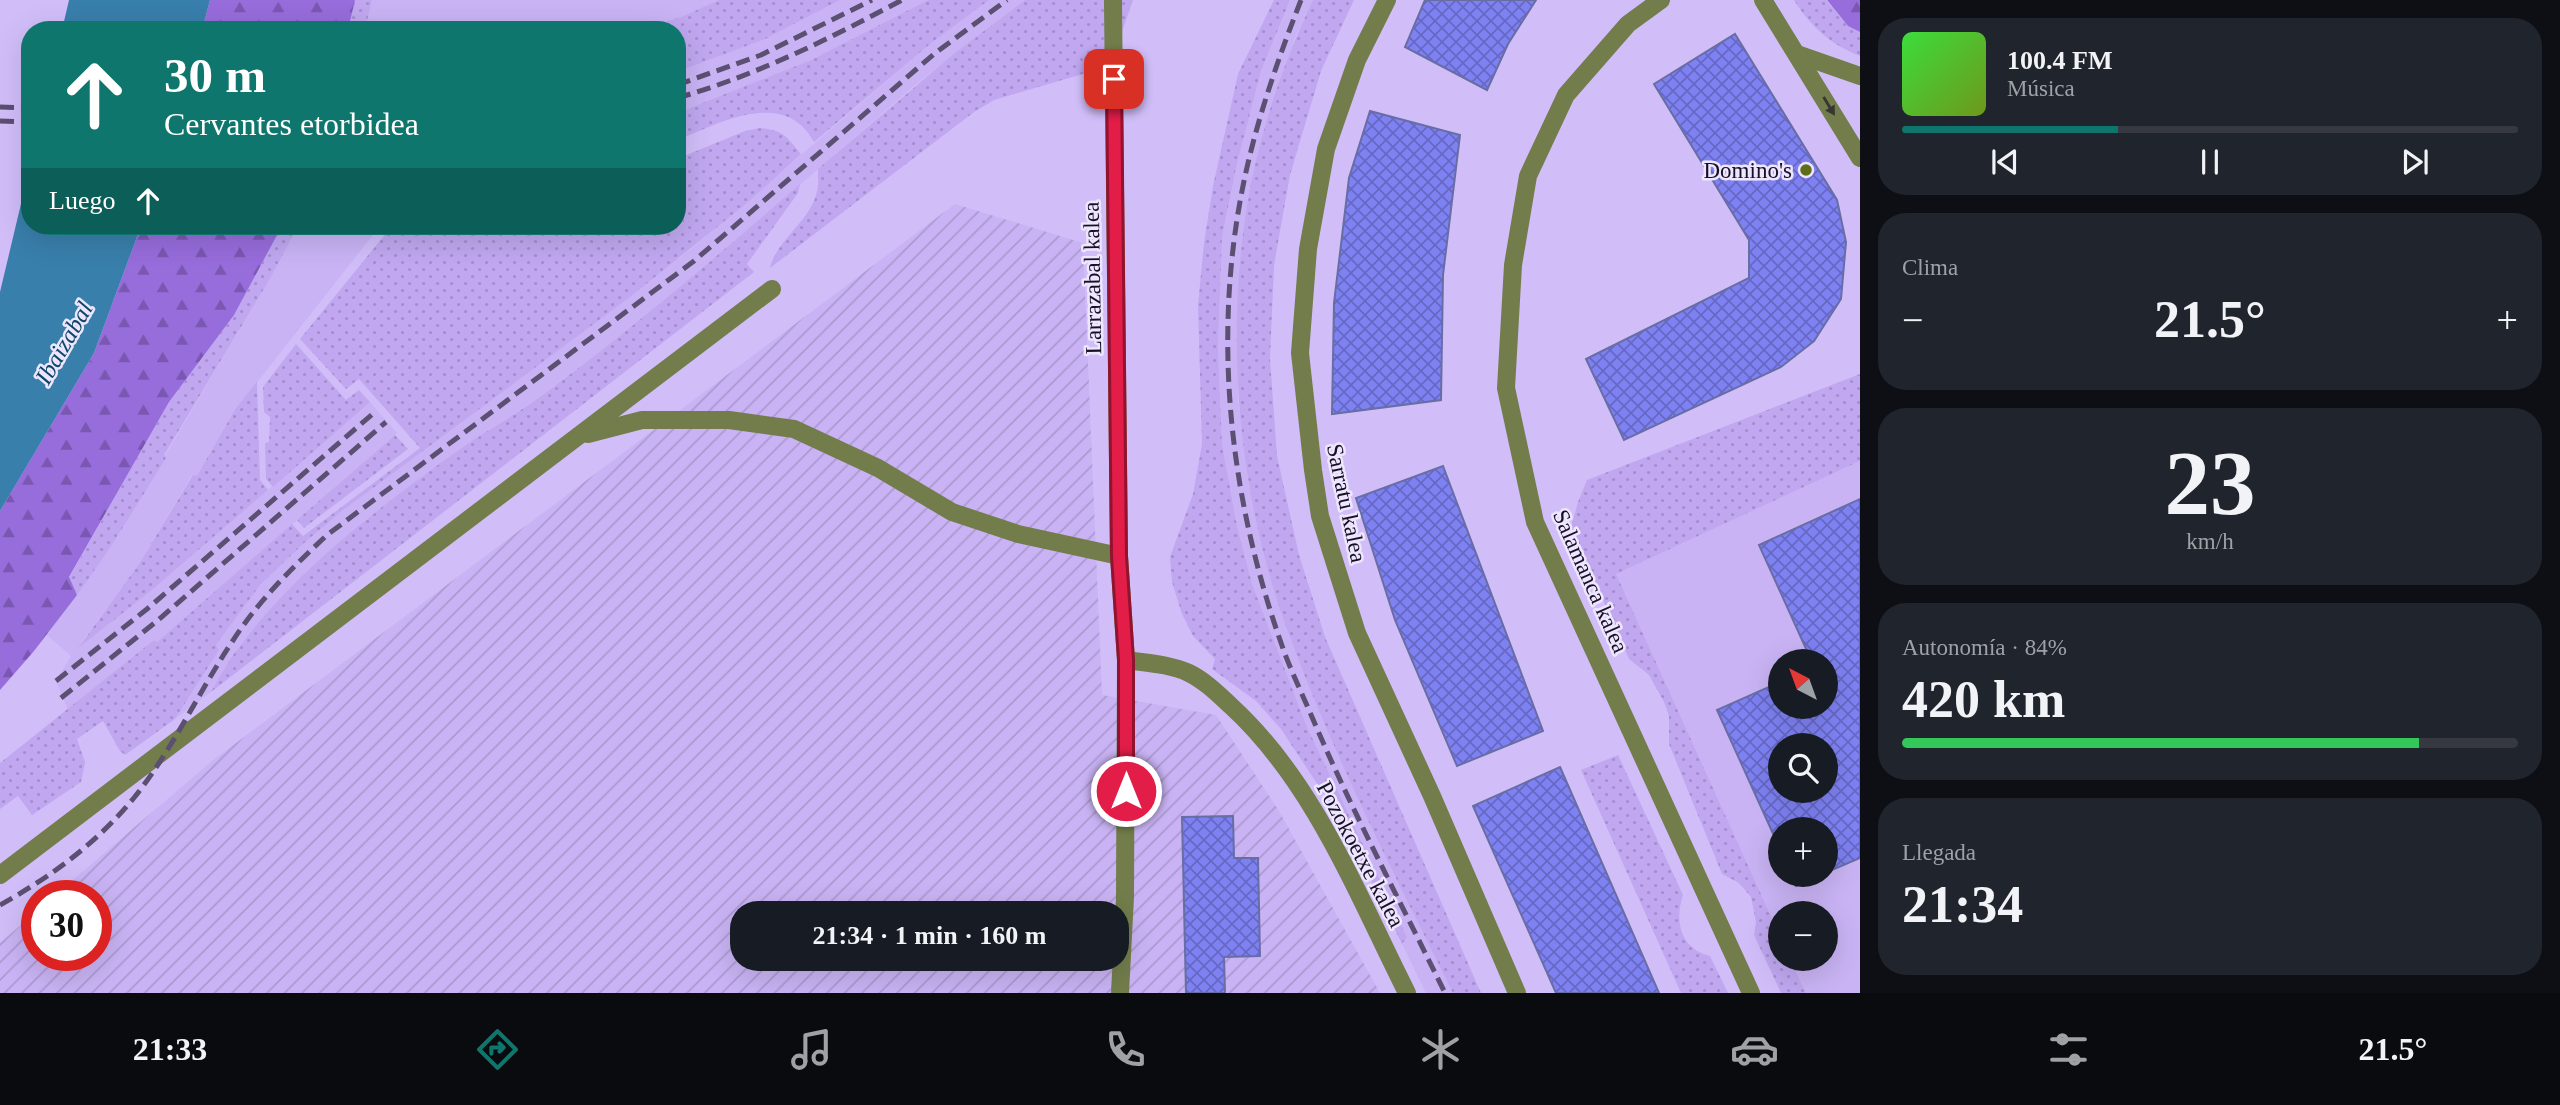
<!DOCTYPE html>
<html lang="es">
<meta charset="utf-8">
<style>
body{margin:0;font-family:"Times New Roman",serif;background:#20242c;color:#f1f3f6;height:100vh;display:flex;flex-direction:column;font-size:26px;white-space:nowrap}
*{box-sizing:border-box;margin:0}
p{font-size:23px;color:#9ea1a6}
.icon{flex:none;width:38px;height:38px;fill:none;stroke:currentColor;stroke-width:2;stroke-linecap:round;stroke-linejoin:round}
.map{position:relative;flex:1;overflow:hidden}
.details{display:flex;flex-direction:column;gap:18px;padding:18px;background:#0d0f14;width:700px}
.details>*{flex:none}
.top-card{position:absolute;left:21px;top:21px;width:665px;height:214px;border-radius:28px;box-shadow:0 7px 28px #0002;background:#0f766e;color:#fff;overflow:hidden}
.needle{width:46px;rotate:319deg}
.tools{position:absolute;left:1768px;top:649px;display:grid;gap:14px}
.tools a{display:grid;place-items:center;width:70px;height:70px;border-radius:50%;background:#171b24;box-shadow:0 7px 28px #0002;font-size:35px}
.speed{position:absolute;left:21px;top:880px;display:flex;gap:14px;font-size:35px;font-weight:700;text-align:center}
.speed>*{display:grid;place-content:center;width:91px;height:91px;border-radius:50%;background:#171b24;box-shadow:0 7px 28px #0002;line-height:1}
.speed .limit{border:10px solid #d22;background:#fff;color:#111}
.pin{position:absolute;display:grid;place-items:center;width:60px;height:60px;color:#fff;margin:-30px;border-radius:14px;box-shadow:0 4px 10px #0006}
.me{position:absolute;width:77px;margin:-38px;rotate:0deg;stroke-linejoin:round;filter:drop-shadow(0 0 5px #0008)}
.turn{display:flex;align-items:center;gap:24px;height:147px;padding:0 28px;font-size:32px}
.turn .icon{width:91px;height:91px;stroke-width:2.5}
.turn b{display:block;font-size:49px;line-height:60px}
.then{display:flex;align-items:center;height:66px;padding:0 28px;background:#0003;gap:14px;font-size:26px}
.big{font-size:52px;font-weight:700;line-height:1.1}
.details .tile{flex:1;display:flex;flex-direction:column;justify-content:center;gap:10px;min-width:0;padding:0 24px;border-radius:28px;background:#20242c}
.details .dial{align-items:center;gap:0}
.dial b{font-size:91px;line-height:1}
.song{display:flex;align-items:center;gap:21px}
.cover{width:84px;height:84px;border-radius:10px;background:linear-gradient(135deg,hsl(120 70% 55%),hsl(80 70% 35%))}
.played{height:7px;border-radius:4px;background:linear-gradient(90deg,#0f766e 35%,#363941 35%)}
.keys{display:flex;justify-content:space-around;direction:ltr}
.heat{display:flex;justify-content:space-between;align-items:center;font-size:38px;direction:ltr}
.charge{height:10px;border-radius:5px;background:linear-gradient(90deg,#34c759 84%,#363941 0)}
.trip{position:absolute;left:730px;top:901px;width:399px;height:70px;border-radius:28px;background:#171b24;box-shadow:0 7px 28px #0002;font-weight:700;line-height:70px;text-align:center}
.tab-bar{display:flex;height:112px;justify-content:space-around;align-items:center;background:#090b0e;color:#9ea1a6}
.tab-bar .icon{width:49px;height:49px}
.tab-bar .active{color:#0f766e}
.tab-bar b{font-size:32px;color:#f1f3f6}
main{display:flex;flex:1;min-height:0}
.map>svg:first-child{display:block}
.built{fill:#c9b3f4;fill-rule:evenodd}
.industrial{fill:url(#industrial-furrows);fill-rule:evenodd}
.grass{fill:url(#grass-dots)}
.forest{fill:url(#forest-firs)}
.water{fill:#397fac}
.building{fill:url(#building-cross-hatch);stroke:#686da3;stroke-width:2;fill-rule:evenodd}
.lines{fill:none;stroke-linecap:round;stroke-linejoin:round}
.minor{stroke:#727d4b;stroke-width:18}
.rail{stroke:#5b4f72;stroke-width:5;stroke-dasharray:14 7;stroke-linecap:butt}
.minor-bridge{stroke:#727d4b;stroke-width:18}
.oneway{fill:#373632}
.route-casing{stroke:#92132f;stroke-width:18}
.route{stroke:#e11d48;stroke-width:12}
.poi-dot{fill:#5e6d18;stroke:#ede6fe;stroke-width:2.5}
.labels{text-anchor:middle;stroke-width:5;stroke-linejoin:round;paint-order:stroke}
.poi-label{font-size:23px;fill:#170f24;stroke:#ede6fe;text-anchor:end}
.street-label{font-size:23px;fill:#170f24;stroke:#ede6fe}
.water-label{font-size:24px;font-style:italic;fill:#0c4565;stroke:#ede6fe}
</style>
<main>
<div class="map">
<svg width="1860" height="993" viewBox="0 0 1860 993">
<defs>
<pattern id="industrial-furrows" width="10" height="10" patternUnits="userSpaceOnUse" patternTransform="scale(1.75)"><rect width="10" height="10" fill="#c9b3f4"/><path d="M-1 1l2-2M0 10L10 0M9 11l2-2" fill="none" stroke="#ac99d1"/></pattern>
<pattern id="grass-dots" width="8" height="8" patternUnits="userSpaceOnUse" patternTransform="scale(1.75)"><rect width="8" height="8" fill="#c0a7f0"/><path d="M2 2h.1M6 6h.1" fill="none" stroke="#a48fce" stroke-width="1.8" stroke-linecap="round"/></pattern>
<pattern id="forest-firs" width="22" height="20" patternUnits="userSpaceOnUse" patternTransform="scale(1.75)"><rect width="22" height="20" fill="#976cdb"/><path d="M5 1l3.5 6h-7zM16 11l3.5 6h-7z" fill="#7a57b1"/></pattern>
<pattern id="building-cross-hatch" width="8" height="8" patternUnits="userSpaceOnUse" patternTransform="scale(1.75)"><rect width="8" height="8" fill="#7e81f2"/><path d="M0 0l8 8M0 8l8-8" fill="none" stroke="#6668c4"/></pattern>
</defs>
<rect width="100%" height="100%" fill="#d1bef9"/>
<g class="built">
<polygon points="372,0 719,0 681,17 636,30 365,30"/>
<polygon points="840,0 928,0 811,60 677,113 677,72 765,39"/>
<polygon points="989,0 1025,0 914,86 675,293 617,339 532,402 464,446 364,521 253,629 236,650 211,692 175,719 219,650 216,645 260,585 304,543 342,511 690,250 930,44"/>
<polygon points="1290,0 1313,0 1295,38 1267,122 1247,205 1239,287 1238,398 1249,484 1269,570 1291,642 1343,765 1453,993 1426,993 1402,944 1407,937 1307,727 1252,584 1237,526 1222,444 1218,348 1222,237 1236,168 1261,71"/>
<polygon points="298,226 380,226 237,408 197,477 192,475 139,564 80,644 146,595 370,402 397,433 157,642 154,640 68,710 56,681 71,656 47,635 110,548 271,277"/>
<path d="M1860 461V993H1806L1790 959H1825V914H1780V936L1616 574ZM1780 662H1825V707H1780ZM1780 746H1825V791H1780ZM1780 830H1825V875H1780Z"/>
</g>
<path class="industrial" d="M955 204 1083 243 1102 695 1216 715 1279 811 1380 993H0V943L37 911V956H96V896H54L212 761ZM742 914H1116V959H742Z"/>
<g class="grass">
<polygon points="355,0 372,0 365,30 348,30"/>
<polygon points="719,0 840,0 765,39 677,72 677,30 636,30 681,17"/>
<path d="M928 0H989L930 44 814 142C784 87 720 123 677 140V113L811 60Z"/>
<path d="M1025 0H1133L1115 52 1107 63 1093 71 994 100 974 112 770 268C777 239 811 221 817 191 819 184 818 176 818 169L955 53Z"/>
<polygon points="1274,0 1290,0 1261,71 1236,168 1222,237 1218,348 1222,444 1237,526 1252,584 1307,727 1407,937 1402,944 1343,823 1281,729 1256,701 1212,669 1215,659 1193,636 1182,614 1172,582 1170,557 1193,494 1202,444 1198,305 1204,243 1213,186 1238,74"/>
<path d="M1313 0H1354L1321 71 1290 175 1274 265 1270 359 1277 456 1299 555 1325 637 1481 993H1453C1396 878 1337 763 1292 643 1240 507 1224 349 1247 206 1258 137 1283 63 1313 0Z"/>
<path d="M1794 0H1826L1848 26 1860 32V56C1830 44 1811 27 1794 0Z"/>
<path d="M760 128C785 131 786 136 801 154L747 203 630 297 342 511 304 543 260 585 216 645 219 650 175 719 125 755 120 751 103 721 77 739 85 762 81 782 32 815 18 796 0 809V763L154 640 157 642 292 524 303 536 420 448 359 379 346 389 300 339 392 226H677V159L745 131Z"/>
<path d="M800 184 798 193 747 264 754 272 211 692C220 677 228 661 239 647 299 567 382 505 463 447 486 431 511 417 534 401 627 334 714 259 800 184Z"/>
<polygon points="282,226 298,226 271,277 164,455 166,458 110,548 77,595 69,578 169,402 234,315"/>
<polygon points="296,344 346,400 359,390 370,402 273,487 266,479 265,443 269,442 270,417 264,412 263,387"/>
<polygon points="1860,374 1860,461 1616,574 1780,936 1780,959 1790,959 1806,993 1781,993 1754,935 1756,922 1751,897 1739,883 1722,874 1669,744 1669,716 1664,702 1649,675 1629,659 1571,528 1578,502 1587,480"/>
<polygon points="257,382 260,480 268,490 146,595 78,648 139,564 193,475 197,476 236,408"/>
<polygon points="395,435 408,449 304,528 297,520"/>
<path d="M1618 755 1683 895C1674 922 1681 949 1710 956L1728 993H1681L1581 770Z"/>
</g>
<g class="forest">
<polygon points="210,0 355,0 348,30 202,30"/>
<polygon points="1827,0 1860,0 1860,32 1848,26"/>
<polygon points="141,226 282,226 234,315 169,402 69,577 77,595 34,651 0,690 0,511 94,353"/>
</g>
<g class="water">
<polygon points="69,0 210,0 202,30 62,30"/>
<polygon points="30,166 30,226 141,226 94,353 0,511 0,292"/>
</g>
<g class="building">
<polygon points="1425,0 1536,0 1508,44 1487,90 1405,47"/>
<polygon points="1735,34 1837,200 1846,242 1841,299 1814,341 1781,367 1624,440 1586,359 1749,278 1749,240 1654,84"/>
<polygon points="1370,111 1460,135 1443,275 1441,400 1332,414 1334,303 1349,178"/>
<polygon points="1443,466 1543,731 1457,766 1395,620 1356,498"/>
<path d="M1860 499V858L1825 873V830H1780V849L1717 710 1780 682V707H1825V662H1812L1759 545ZM1780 746H1825V791H1780Z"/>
<polygon points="1560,767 1659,993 1556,993 1473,806"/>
<polygon points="1233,816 1234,858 1258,858 1260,956 1224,957 1225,993 1186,993 1182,817"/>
<polygon points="1791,875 1822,875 1796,886"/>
</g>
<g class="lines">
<g class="minor">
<polyline points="1387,0 1357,60 1326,149 1308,249 1300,353 1313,470 1320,516 1357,633 1432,796 1517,993"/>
<polyline points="1661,0 1628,24 1566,95 1528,176 1513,265 1506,388 1535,522 1751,993"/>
<polyline points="1763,0 1860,158"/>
<polyline points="1113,4 1119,556 1126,660 1125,897 1120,993"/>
<polyline points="1797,54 1860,76"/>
<polyline points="588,434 642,420 729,420 794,429 878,468 952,512 1018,534 1119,556"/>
<path d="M1126 660C1147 663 1170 664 1189 673 1205 681 1218 694 1231 706 1314 782 1357 894 1407 993"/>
<polyline points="0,875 772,289"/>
</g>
<g class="rail">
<path d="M1301 0C1278 59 1257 119 1244 181 1211 339 1230 503 1285 654 1293 675 1303 696 1312 717 1352 811 1400 901 1445 993"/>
<polyline points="677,85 761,55 872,0"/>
<path d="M677 98C757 75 829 39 902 0"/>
<polyline points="0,107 30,108"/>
<polyline points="0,121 30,122"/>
<polyline points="56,681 147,609 376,411"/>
<polyline points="61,698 157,621 386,422"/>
<path d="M0 905C49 878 97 843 133 799 172 751 198 693 232 642 258 601 292 568 327 535L694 261 934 54 1007 0"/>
</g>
<polyline class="minor-bridge" points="1113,0 1113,4"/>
</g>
<defs><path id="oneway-solid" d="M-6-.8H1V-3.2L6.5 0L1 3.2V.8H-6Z" transform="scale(1.75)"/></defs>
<use class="oneway" href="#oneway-solid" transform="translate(1829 106) rotate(59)"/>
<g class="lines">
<g class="route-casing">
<polyline id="route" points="1114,79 1119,556 1126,660 1126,791"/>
</g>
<use href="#route" class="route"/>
</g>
<circle class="poi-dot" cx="1806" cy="170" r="7"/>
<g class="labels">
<g class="poi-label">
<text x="1792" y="178">Domino's</text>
</g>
<g class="street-label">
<text transform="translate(1092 278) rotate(-91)" y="8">Larrazabal kalea</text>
<text transform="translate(1347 503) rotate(78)" y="8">Sarratu kalea</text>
<text transform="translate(1591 581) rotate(66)" y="8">Salamanca kalea</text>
<text transform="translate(1361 854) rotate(62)" y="8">Pozokoetxe kalea</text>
</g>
<g class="water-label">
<text transform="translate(64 343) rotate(-60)" y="8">Ibaizabal</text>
</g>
</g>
</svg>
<div class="tools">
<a><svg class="needle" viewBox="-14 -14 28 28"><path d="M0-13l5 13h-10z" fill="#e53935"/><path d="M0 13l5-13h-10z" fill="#9ea1a6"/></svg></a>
<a><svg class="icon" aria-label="search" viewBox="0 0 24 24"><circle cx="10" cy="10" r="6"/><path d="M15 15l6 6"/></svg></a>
<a>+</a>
<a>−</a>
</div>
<div class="speed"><div class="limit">30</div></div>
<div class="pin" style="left:1114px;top:79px;background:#d93025"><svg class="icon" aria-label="arrive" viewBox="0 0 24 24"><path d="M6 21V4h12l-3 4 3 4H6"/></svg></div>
<svg class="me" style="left:1126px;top:791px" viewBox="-20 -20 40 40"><circle r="17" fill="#e11d48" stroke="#fff" stroke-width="3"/><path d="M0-11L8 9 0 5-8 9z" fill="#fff"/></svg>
<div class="trip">21:34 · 1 min · 160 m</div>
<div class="top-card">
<div class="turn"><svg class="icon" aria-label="ahead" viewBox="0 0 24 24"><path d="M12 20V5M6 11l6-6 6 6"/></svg><div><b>30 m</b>Cervantes etorbidea</div></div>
<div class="then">Luego<svg class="icon" aria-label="ahead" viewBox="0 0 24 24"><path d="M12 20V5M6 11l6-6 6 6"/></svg></div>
</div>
</div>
<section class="details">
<div class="tile">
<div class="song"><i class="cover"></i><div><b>100.4 FM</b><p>Música</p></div></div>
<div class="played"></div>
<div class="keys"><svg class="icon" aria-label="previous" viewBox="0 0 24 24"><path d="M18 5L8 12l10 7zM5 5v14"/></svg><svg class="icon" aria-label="pause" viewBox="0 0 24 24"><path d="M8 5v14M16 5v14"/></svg><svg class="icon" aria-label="next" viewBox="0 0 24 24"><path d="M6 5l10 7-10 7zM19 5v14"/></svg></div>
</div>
<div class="tile"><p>Clima</p>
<div class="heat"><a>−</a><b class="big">21.5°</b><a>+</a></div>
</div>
<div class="tile dial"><b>23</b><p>km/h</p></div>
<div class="tile"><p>Autonomía · 84%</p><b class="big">420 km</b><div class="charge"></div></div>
<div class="tile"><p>Llegada</p><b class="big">21:34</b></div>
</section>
</main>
<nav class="tab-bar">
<b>21:33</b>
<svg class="icon active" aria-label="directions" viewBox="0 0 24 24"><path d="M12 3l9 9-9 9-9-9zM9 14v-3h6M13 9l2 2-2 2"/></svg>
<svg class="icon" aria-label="music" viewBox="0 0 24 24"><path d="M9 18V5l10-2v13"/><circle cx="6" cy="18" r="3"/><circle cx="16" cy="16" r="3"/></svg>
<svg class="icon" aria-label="phone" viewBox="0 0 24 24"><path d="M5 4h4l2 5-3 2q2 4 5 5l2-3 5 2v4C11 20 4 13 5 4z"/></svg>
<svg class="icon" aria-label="climate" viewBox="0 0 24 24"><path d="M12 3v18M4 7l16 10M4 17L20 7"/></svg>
<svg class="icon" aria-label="car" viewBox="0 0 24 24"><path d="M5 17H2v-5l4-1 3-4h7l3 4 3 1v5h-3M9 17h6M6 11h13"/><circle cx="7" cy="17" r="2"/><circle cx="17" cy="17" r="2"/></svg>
<svg class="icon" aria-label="filters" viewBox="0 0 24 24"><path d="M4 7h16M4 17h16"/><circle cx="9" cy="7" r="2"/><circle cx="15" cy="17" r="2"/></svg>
<b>21.5°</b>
</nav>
